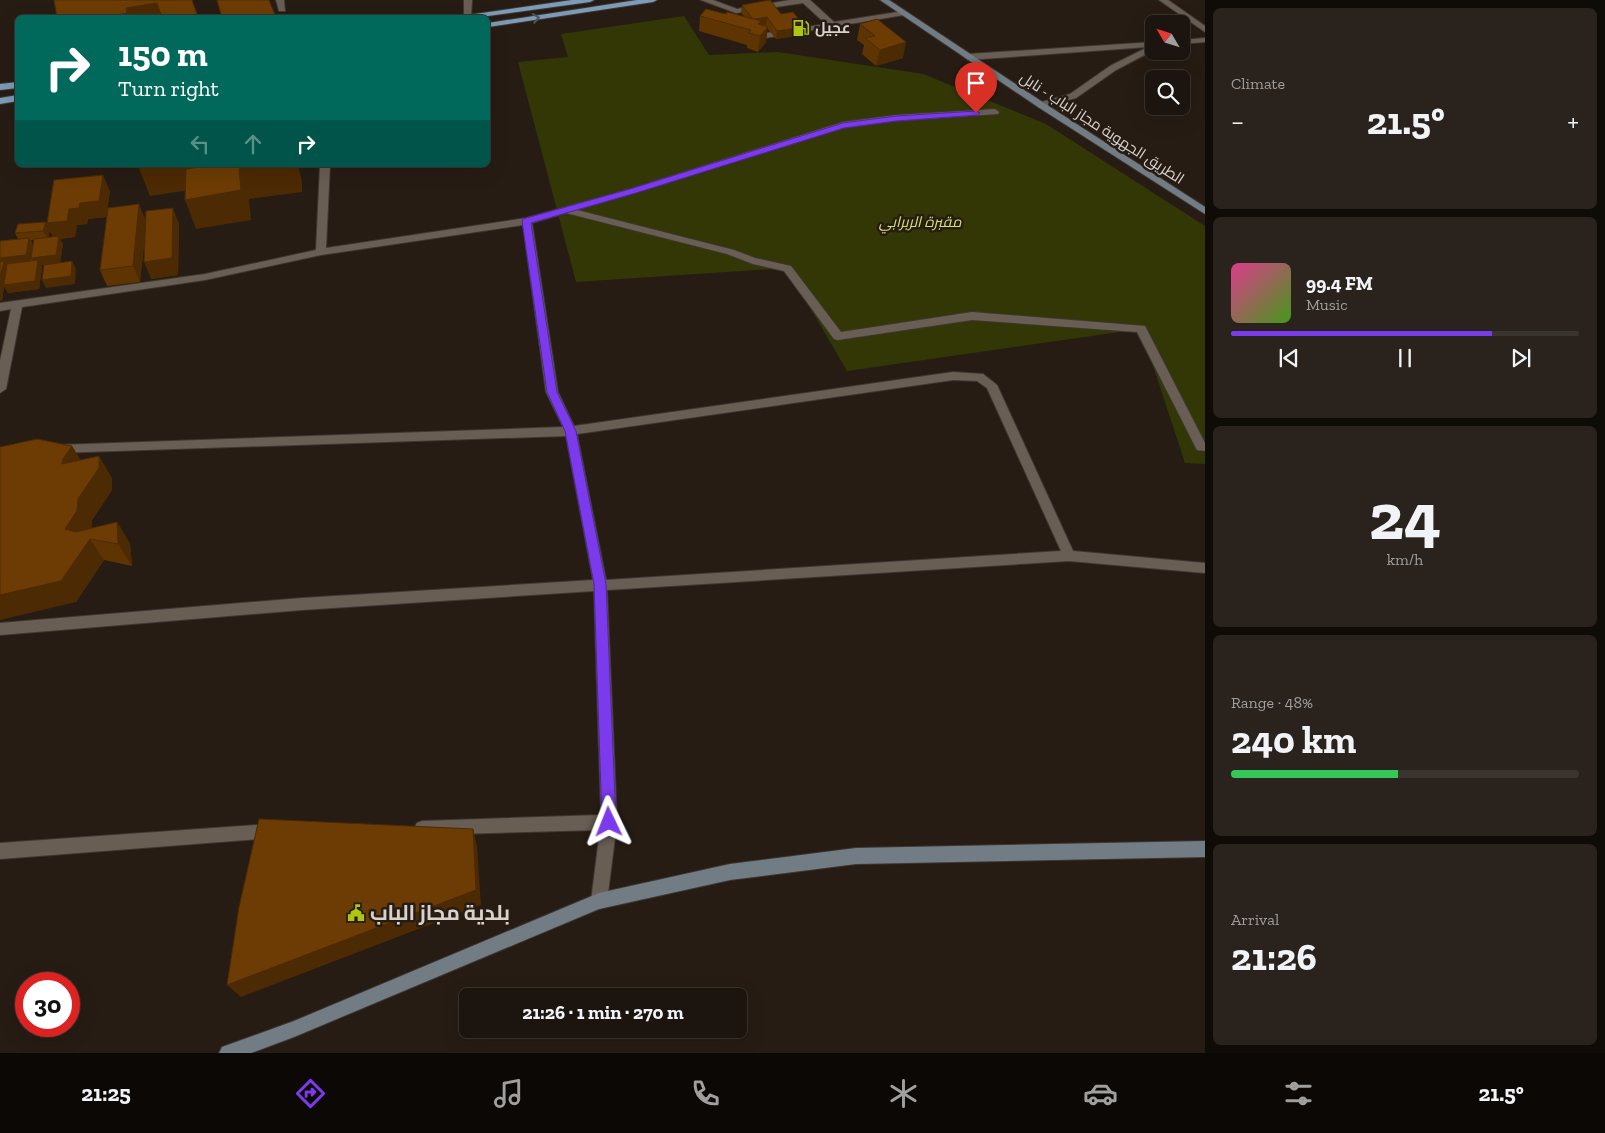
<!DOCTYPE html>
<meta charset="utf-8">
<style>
body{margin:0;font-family:"Zilla Slab",Cairo,serif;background:#29221d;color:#f1f3f6;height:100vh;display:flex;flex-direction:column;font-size:19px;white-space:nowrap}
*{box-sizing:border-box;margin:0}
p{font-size:16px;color:#a09f9e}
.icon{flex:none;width:28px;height:28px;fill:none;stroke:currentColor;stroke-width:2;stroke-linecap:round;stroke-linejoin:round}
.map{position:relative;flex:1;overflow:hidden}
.side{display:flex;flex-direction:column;gap:8px;padding:8px;background:#0f0c08;width:400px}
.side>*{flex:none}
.top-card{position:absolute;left:15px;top:15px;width:475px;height:152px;border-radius:8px;box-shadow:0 5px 20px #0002,0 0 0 1px #3a342f;background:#00695c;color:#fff;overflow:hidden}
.needle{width:32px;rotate:308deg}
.tools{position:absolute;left:1145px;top:15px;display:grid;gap:10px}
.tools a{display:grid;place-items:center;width:45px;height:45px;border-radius:8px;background:#1c150f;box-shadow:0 5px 20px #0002,0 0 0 1px #3a342f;font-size:25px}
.speed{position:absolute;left:15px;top:972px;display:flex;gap:10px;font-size:25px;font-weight:700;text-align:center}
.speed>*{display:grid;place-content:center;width:65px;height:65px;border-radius:50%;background:#1c150f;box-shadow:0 5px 20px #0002,0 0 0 1px #3a342f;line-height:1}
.speed .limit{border:8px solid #d22;background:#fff;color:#111}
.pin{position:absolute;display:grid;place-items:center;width:42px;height:42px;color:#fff;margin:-51px -21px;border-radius:50% 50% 50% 0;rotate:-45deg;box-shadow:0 0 5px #0007}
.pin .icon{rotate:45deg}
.me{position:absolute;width:55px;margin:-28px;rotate:358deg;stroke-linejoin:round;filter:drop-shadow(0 0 4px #0008)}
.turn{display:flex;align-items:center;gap:18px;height:105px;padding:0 20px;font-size:22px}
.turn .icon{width:65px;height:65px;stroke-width:2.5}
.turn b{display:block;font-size:35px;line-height:42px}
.lanes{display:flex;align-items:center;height:48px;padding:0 20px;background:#0003;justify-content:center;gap:25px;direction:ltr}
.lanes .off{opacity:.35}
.big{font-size:38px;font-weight:800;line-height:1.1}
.side .tile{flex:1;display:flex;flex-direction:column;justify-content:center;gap:8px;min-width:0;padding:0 18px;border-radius:8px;background:#29221d}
.side .dial{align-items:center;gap:0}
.dial b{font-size:65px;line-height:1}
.song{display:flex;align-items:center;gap:15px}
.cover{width:60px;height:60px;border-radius:8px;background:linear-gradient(135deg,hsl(330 70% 55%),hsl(100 70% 35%))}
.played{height:5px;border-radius:2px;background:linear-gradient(90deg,#7c3aed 75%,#3a342f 75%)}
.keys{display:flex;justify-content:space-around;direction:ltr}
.heat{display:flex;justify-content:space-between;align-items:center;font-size:28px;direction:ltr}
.charge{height:8px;border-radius:4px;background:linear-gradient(90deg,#34c759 48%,#3a342f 0)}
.trip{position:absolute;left:459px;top:988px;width:288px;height:50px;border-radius:8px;background:#1c150f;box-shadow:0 5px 20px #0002,0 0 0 1px #3a342f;font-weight:800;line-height:50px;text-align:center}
.tab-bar{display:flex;height:80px;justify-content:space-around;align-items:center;background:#0b0806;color:#a09f9e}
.tab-bar .icon{width:35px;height:35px}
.tab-bar .selected{color:#7c3aed}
.tab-bar b{font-size:22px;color:#f1f3f6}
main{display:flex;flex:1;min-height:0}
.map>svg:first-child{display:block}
.green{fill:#333706}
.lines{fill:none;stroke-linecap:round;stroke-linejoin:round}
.service-casing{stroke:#3e3732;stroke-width:2}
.minor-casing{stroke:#3e3732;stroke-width:2}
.secondary-casing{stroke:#3e3732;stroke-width:2}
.primary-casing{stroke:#3e3732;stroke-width:2}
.service{fill:#695e54;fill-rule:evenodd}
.minor{fill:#695e54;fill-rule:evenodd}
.secondary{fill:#727c85;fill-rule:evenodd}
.primary{fill:#7c9bb6;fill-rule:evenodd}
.wall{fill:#5e3403;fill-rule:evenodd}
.shaded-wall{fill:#4c2a03;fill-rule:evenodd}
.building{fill:#6d3c04;stroke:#4c2a03}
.oneway{stroke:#4d555d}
.route{fill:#7c3aed;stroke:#51269a}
.labels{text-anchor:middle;stroke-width:5;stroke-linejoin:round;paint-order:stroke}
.far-poi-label{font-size:15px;font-weight:bold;fill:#d8d1cc;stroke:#261c14;text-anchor:start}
.far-street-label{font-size:15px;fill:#d8d1cc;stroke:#261c14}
.far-park-label{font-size:15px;font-style:italic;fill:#d6e167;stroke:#261c14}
.near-poi-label{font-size:21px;font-weight:bold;fill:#d8d1cc;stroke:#261c14;text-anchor:start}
</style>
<main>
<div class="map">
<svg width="1205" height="1053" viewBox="0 0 1205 1053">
<rect width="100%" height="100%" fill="#261c14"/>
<polygon class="green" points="684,16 709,55 778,52 923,74 1046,124 1205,226 1205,464 1185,463 1141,329 847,371 787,268 576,282 518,62 568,57 561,34"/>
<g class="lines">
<g class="service-casing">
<polygon id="service" points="701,0 713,0 737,9 790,0 810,0 834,22 904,11 908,13 904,15 759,39 750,32 750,28 756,28 761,34 826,24 803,3 736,13"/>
</g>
<g class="minor-casing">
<g id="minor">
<polygon points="276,0 284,0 285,11 279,11"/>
<polygon points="464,0 472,0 471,17 464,15"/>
<polygon points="1159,0 1168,0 1205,26 1205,32"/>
<polygon points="1205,38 1205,42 1181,44 1181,40"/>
<polygon points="1154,42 1154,50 1116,70 1076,98 1041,108 1038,107 1038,103 1070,94 1110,66 1148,47 968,60 964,57 968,54"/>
<path d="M995 109 999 112 998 114 896 121 844 128 577 210 734 250 755 258 791 266 841 332 972 312 1145 326 1205 443V451L1197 450 1137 332 972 320 838 340 834 339 784 271 753 264 727 254 566 213 532 223 558 392 574 426 953 372 983 374 997 385 1073 551 1205 563V573L1069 561 607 590 617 822 607 901 605 907 599 909 593 907 591 901 600 830 422 835 417 833 414 828 417 823 422 821 601 815 594 591 302 610 0 635V623L302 598 593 580 566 436 57 453 51 449 57 445 563 427 546 392 523 225 321 255 205 280 22 307 6 389 0 393V361L11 309 0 311V303L205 274 316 250 320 165H330L326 248 526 218 630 189 843 122 896 115ZM953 380 977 381 987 388 1061 551 606 580 577 434Z"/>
<polygon points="272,824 277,826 280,831 277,836 272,838 0,859 0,843"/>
</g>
</g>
<g class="secondary-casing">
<g id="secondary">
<polygon points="880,0 889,0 1044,103 1205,207 1205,214 1038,107"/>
<polygon points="1205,841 1205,857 856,864 730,880 599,909 294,1037 251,1053 219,1053 222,1047 294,1021 599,893 730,864 856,848"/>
</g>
</g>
<g class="primary-casing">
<g id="primary">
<polygon points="572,0 594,0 590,2 473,18 447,18"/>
<polygon points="637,0 657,0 653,2 488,27 488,23"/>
<polygon points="18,82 18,88 0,90 0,84"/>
<polygon points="18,95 18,101 0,104 0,98"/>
</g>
</g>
<use href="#service" class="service"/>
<use href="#minor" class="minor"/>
<use href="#secondary" class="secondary"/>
<use href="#primary" class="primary"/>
</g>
<g class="wall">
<polygon points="742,5 781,14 803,35 776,39 767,28 766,42 758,52 747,48 747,45 699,31 700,16 726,14 744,16 741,13"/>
<polygon points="860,24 903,58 876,66 862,54 864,45 857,40"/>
<path d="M110 191 106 217 88 219 87 224 77 225 75 237 60 239 63 244 60 263 41 265 42 268 39 289 8 293 4 286 2 300 0 241 18 239 15 233 47 223ZM50 230 53 237 48 238ZM31 240H34L33 246Z"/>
<polygon points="146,220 179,224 178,275 151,279 146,227 140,282 107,286 100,270"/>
<polygon points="72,446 80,460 112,478 112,490 92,520 91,528 117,522 130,544 132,566 104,560 76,602"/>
</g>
<g class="shaded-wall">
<polygon points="157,3 162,18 103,18 126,8"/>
<polygon points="275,15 276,18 255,18"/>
<polygon points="767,17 766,25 760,26 753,20"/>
<polygon points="768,27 766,42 758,52 760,36"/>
<polygon points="805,27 803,35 776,39 777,31"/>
<polygon points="906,42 903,58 876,66 880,50"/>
<polygon points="146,165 202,165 209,187 150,196 138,166"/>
<polygon points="271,165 298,165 302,181 302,192 249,199 251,220 196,229 185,200 239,169"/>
<path d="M103 175 110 191 106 217 88 219 87 224 77 225 75 237 60 239 63 244 60 263 41 265 42 268 39 289 8 293 4 286 2 300 0 301V258L29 238 33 246 55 240 50 230 48 239 43 231 46 222 47 223 80 203ZM31 258 36 266 4 285 3 283H6L30 263Z"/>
<polygon points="139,204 146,221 140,282 133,266"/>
<polygon points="173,208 179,224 178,275 151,279 144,262"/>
<polygon points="72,261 76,269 75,284 46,288 42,280"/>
<polygon points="72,446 86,468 62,464 63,459"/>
<polygon points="99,456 112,478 112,490 92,520 91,532 79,551 65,529 78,499"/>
<polygon points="117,522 130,544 132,566 118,544"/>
<polygon points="90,539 104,560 76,602 0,620 0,595"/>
<polygon points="473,829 477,846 481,905 241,997 227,985"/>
</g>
<g class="building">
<polygon points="54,0 192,0 198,17 162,18 157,3 126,8 127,13 103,18 57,18"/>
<polygon points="217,0 269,0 275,15 255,18 222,18"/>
<polygon points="770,0 781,14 793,12 805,27 777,31 767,17 755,19 752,18 742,5"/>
<polygon points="706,9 726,14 727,12 761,21 758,24 768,27 760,36 749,33 751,30 700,16"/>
<polygon points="877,19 906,42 880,50 865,38 875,36 860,24"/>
<polygon points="199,165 274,165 239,169 241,190 185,200 186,169 199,167"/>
<polygon points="103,175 99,201 80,203 79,208 69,209 67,221 47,223 54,180"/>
<polygon points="139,204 133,266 100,270 108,208"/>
<polygon points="173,208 172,258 144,262 146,211"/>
<polygon points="46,222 43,231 15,233 18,224"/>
<polygon points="59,236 56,255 31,258 34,239"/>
<polygon points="29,238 26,255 0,258 0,241"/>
<polygon points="38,260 35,281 4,285 7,264"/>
<polygon points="4,261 1,274 0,275 0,262"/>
<polygon points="72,261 71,276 42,280 44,265"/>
<polygon points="37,439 72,446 63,459 62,464 99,456 99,468 78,499 77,511 65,529 76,532 117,522 118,544 90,539 61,581 0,595 0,447"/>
<polygon points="259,819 473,829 476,890 227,985 239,907"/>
</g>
<defs><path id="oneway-chevron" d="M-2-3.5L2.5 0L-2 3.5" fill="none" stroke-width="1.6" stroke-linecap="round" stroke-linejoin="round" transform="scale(1.25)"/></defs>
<use class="oneway" href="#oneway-chevron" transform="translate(536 18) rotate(-9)"/>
<polygon class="route" points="976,111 980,113 978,115 896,121 844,128 636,193 531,223 557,392 576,431 606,584 616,822 614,826 609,828 604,826 602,822 594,584 565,431 547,392 522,221 523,219 630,189 843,123 896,116"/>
<defs>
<g id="fuel-bare" transform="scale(1.35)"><path d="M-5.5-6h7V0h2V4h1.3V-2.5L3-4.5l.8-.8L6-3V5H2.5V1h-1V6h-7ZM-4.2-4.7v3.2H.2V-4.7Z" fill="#adc610" stroke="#261c14" stroke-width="2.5" paint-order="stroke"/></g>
<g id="civic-bare" transform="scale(1.35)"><path d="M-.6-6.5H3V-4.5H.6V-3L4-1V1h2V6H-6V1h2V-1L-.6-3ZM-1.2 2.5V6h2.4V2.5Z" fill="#adc610" stroke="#261c14" stroke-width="2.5" paint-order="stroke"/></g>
</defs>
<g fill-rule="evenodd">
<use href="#fuel-bare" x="801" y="28"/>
<use href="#civic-bare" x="356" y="913"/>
</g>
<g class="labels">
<g class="far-poi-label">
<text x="815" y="33">عجيل</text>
</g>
<g class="far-street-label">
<text transform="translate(1102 128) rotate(33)" y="5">الطريق الجهوية مجاز الباب - نابل</text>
</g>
<g class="far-park-label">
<text x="920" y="227">مقبرة الربرابي</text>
</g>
<g class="near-poi-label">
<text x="370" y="920">بلدية مجاز الباب</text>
</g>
</g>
</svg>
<div class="tools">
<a><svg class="needle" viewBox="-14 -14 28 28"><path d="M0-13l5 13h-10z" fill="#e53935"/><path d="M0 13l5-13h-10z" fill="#a09f9e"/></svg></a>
<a><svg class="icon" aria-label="search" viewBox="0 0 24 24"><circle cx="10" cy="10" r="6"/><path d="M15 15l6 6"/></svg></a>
</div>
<div class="speed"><div class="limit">30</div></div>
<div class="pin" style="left:976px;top:113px;background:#d93025"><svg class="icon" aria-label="arrive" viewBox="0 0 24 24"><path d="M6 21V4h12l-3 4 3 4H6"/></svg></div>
<svg class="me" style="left:609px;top:822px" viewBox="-20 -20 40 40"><path d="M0-17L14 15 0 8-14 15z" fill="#7c3aed" stroke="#fff" stroke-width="4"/></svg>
<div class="trip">21:26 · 1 min · 270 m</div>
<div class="top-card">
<div class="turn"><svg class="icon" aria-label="right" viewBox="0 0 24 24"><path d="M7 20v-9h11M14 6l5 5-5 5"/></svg><div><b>150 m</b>Turn right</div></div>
<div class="lanes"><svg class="icon off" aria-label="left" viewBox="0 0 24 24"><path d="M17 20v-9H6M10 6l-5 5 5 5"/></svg><svg class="icon off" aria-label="ahead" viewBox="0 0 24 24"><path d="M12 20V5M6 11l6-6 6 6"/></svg><svg class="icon" aria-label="right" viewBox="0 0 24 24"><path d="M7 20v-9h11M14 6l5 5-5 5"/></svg></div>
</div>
</div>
<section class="side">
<div class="tile"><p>Climate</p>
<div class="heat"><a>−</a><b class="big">21.5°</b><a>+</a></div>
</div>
<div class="tile">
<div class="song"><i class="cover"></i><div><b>99.4 FM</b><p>Music</p></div></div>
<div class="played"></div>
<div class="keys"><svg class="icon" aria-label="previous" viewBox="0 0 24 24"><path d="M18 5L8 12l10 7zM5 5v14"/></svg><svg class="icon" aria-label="pause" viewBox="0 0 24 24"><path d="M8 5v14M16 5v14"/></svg><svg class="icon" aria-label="next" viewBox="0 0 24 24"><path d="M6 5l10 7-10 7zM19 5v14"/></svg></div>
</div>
<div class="tile dial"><b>24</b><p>km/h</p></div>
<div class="tile"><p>Range · 48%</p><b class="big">240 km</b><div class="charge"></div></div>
<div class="tile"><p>Arrival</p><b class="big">21:26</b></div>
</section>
</main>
<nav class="tab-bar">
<b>21:25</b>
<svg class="icon selected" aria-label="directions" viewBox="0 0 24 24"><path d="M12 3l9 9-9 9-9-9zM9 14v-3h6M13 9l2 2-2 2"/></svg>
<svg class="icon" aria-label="music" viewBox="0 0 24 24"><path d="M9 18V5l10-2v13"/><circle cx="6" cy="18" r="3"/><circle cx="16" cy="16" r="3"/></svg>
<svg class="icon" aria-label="phone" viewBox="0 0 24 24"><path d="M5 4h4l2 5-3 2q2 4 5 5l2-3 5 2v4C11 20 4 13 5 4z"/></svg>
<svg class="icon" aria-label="climate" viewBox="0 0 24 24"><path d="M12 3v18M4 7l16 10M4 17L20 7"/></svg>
<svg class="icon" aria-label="car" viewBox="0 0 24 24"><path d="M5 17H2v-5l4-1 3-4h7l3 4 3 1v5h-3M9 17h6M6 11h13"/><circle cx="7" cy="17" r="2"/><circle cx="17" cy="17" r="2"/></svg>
<svg class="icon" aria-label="filters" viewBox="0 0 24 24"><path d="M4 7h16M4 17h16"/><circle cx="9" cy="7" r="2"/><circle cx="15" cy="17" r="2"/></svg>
<b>21.5°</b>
</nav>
